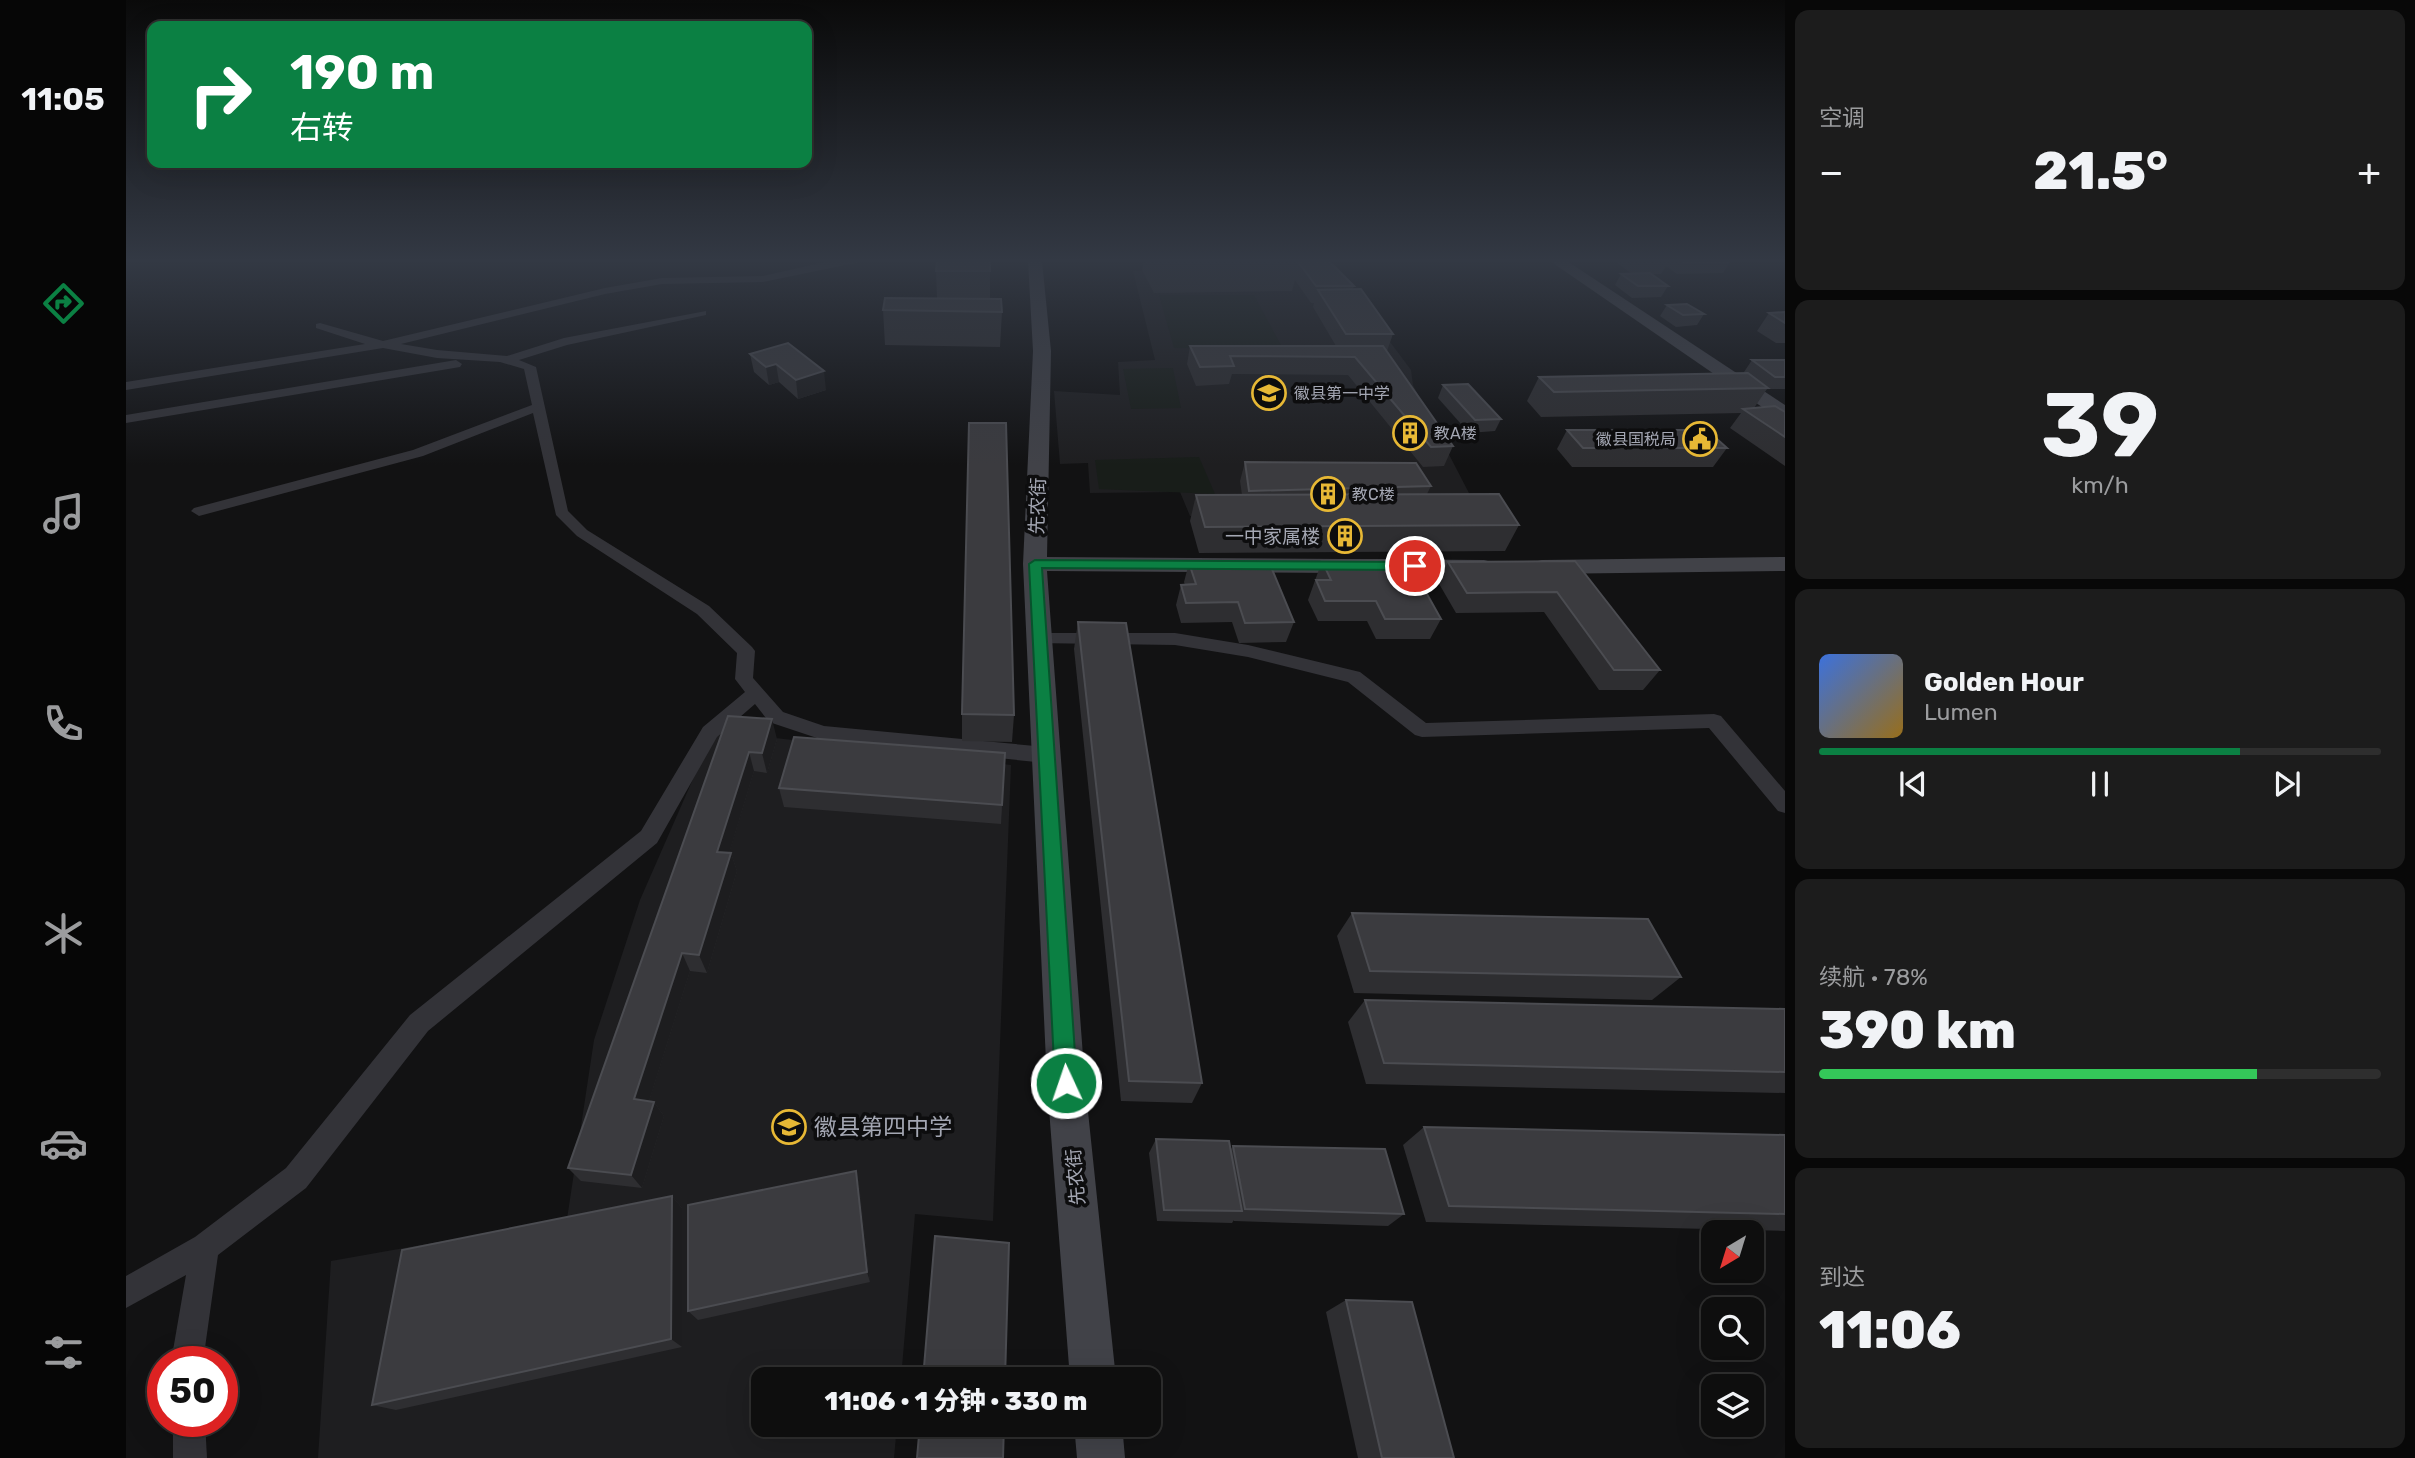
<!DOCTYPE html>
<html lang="zh">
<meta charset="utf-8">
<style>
body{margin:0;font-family:Rubik,"Noto Sans SC",sans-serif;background:#1c1c1c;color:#f1f3f6;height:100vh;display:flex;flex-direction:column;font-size:26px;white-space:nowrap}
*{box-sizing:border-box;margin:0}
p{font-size:23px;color:#9b9c9e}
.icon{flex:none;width:38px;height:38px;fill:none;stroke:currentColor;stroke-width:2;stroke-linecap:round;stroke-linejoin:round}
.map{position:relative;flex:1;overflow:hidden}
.details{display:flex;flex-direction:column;gap:10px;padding:10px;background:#080808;width:630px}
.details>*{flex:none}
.guide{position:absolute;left:21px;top:21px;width:665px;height:147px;border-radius:14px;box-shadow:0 7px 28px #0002,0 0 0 2px #2e2e2e;background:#0b8043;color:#fff;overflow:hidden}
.needle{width:46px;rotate:218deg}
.buttons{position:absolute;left:1575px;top:1220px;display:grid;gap:14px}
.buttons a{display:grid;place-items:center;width:63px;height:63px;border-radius:14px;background:#0e0e0e;box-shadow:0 7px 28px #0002,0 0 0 2px #2e2e2e;font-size:35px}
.speed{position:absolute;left:21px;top:1346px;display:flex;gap:14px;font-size:35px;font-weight:700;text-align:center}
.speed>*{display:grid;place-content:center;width:91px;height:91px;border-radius:50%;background:#0e0e0e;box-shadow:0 7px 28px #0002,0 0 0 2px #2e2e2e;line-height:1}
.speed .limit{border:10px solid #d22;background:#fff;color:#111}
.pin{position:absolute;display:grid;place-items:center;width:60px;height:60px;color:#fff;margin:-30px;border:4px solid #fff;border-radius:50%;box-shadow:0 2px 7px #0007}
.me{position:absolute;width:77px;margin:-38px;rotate:357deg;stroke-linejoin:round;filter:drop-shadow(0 0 5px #0008)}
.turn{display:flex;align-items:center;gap:24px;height:147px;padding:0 28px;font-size:32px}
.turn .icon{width:91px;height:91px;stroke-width:2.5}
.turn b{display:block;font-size:49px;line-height:60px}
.big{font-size:52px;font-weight:800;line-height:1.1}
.details .card{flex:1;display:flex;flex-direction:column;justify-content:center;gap:10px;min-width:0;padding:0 24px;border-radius:14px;background:#1c1c1c}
.details .dial{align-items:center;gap:0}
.dial b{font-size:91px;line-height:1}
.song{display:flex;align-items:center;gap:21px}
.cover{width:84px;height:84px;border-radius:10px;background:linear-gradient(135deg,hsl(220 70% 55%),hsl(40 70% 35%))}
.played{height:7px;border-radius:4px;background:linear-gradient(90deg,#0b8043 75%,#2e2e2e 75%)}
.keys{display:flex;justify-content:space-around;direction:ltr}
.heat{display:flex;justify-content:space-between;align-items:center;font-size:38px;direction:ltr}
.charge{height:10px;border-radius:5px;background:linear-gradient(90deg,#34c759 78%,#2e2e2e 0)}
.trip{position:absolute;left:625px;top:1367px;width:410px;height:70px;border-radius:14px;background:#0e0e0e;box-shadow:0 7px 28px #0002,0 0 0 2px #2e2e2e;font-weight:800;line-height:70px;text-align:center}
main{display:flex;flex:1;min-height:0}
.menu{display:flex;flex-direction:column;width:126px;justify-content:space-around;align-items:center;background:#060606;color:#9b9c9e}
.menu .icon{width:49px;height:49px}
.menu .selected{color:#0b8043}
.menu b{font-size:32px;color:#f1f3f6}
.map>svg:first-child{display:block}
.built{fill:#1e1e20}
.green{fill:#181d19}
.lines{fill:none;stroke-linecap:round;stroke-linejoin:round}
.street{fill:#333338;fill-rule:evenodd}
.secondary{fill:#414248;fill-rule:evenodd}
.wall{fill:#2e2e31}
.shaded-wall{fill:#1d1d1f}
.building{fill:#3b3b3f;stroke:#4b4c51;stroke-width:2}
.route{fill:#0b8043;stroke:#07532c;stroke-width:2}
.labels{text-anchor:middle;stroke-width:7;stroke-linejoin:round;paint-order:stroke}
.far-poi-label{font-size:16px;fill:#a4a7b3;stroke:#0d0d0e;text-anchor:start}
.street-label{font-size:19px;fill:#a4a7b3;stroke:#0d0d0e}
.poi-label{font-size:19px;fill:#a4a7b3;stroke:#0d0d0e;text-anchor:end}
.near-poi-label{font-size:23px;fill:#a4a7b3;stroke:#0d0d0e;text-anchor:start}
</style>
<main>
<nav class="menu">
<b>11:05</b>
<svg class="icon selected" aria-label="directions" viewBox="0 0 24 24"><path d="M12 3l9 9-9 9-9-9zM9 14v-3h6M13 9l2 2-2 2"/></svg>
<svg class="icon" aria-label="music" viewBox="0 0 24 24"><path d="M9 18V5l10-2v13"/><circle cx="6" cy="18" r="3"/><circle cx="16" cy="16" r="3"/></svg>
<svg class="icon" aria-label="phone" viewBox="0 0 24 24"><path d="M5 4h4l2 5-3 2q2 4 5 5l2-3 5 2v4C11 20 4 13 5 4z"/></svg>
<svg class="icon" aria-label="climate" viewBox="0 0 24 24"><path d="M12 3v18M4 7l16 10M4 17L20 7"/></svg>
<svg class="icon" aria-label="car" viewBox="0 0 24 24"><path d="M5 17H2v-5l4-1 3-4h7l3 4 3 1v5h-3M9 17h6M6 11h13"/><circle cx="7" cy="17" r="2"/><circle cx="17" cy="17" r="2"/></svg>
<svg class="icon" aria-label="filters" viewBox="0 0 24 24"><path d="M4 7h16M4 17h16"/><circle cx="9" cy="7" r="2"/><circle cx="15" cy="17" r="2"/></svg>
</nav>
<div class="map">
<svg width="1659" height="1458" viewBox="0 0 1659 1458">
<rect width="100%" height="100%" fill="#121213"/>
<g class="built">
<polygon points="1193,270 1238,307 1285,370 1287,385 1344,495 1308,512 1064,516 1054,492 964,493 962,463 934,464 928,391 994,395 992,362 1029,360 1007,271"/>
<polygon points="588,731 885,765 867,1221 789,1214 775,1379 637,1379 637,1424 771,1425 768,1458 192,1458 205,1261 441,1219 468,1040 514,900"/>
</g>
<g class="green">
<polygon points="1033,295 1128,295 1157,349 1048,348"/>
<polygon points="1047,368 1055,408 1005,409 997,369"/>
<polygon points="1073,457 1089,494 973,489 969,460"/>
</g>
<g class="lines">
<g class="street">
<polygon points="739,261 637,282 536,284 479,294 275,344 311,350 381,356 438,338 580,311 580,315 441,345 393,360 410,367 442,511 461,530 583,606 626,647 629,651 627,678 657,712 698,726 920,747 927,750 930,755 927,760 920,763 697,740 643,722 629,704 591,737 531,843 302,1031 180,1188 92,1255 77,1362 45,1362 60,1275 0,1308 0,1276 69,1237 160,1168 284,1015 515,831 577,727 619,692 609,679 611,653 571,614 451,536 430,515 407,413 297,456 73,516 65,511 68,508 287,450 406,405 398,369 374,362 311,358 257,348 0,390 0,382 239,344 190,328 190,324 194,323 257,341 479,288 536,278 637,276 699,262"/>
<polygon points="330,360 336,364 334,367 0,423 0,415"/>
<polygon points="914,633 1049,633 1122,645 1234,672 1300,723 1588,714 1595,716 1659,791 1659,813 1652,811 1583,728 1296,737 1289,735 1222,682 1122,657 1049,645 908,643 905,639 908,635"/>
<polygon points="47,1421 79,1421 81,1458 47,1458"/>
</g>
<g class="secondary">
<polygon points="902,261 916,261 925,351 921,557 1358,560 1366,562 1370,567 1366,572 1358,574 921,571 959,1083 990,1379 944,1379 921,1083 897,564 907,351"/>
<polygon points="1424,261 1441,261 1659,405 1659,420 1652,418"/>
<polygon points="1659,557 1659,571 1416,574 1408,572 1404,567 1408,562 1416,560"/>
<polygon points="948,1424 996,1424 999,1458 951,1458"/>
</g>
</g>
<g class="wall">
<polygon points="864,261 864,299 876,312 874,347 759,345 757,310 811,298 810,271"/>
<polygon points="1018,261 1203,261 1228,286 1227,289 1267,334 1261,351 1327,446 1318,466 1297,467 1222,375 1106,374 1103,384 1070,386 1061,364 1064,346 1210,346 1187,307 1188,303 1185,303 1169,280 1166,291 1028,293 1016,270"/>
<polygon points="1489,261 1602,261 1604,262 1597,273 1551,274 1540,266 1535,274 1526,274 1542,286 1535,297 1506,298 1489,285 1495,274 1506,274"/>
<polygon points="1541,305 1578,314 1571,325 1550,327 1534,316"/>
<polygon points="1659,312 1659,343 1650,343 1631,331 1643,313"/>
<polygon points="662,343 700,390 672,399 653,382 643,385 628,372 624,354"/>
<polygon points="1626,360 1659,360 1659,389 1641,389 1628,408 1659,412 1659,466 1604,428 1615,413 1415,417 1401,401 1413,377 1619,373 1618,372"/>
<polygon points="1317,385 1375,419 1369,431 1343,433 1312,398"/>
<polygon points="1441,430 1601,448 1587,467 1446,467 1431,449"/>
<polygon points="1119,462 1305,486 1301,494 1393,525 1379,551 1073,553 1064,521 1070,495 1116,495 1114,481"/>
<polygon points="1196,561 1315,619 1304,639 1250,639 1241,621 1192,621 1182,600"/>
<polygon points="1449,561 1534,670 1517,690 1473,690 1418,612 1330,613 1312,582 1322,562"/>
<polygon points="1063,563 1168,622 1160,642 1113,643 1106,622 1055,623 1050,605 1055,585 1059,585 1058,582"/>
<polygon points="952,622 1076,1083 1066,1103 995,1101 948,649"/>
<polygon points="836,714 888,715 886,742 836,741"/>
<polygon points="602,716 651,739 641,773 628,771 603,853 605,853 611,871 581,973 564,971 523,1101 528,1102 538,1116 516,1188 455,1181 442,1168"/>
<polygon points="879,753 875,824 658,807 653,788"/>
<polygon points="1226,913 1555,977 1526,1000 1228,993 1211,936"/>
<polygon points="1239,1000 1659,1009 1659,1093 1240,1084 1222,1022"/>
<polygon points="1298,1127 1659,1135 1659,1231 1300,1222 1277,1145"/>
<polygon points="1030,1139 1105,1149 1107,1146 1278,1214 1262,1226 1108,1221 1108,1220 1106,1223 1031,1221 1023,1153"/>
<polygon points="730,1171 733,1184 744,1282 572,1320 562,1311"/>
<polygon points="546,1196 556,1208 556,1347 270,1410 246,1405"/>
<polygon points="1220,1300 1328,1458 1232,1458 1200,1312"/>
</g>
<g class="shaded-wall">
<polygon points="650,364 653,382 643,385 640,367"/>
<polygon points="698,371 700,390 672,399 670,380"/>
<polygon points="646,719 651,739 641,773 636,753"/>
<polygon points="623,752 628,771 598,870 591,852"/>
<polygon points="605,853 611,871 581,973 573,955"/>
<polygon points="556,953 564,971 519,1114 508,1099"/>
<polygon points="528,1102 538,1116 516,1188 505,1175"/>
<polygon points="730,1171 733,1184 744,1282 741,1272"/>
<polygon points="546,1196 556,1208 556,1347 545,1339"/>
</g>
<g class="building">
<polygon points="811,261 864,261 864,271 810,271"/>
<polygon points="1174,261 1203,261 1228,286 1190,286 1173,263"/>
<polygon points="1555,261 1602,261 1604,262 1558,263"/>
<polygon points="1524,273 1542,286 1512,286 1495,274"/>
<polygon points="1235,289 1267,334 1220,334 1192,290"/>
<polygon points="759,298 875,299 876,312 757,310"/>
<polygon points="1561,304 1578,314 1557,315 1541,305"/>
<polygon points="1659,312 1659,323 1643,313"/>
<polygon points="662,343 698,371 670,380 650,364 640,367 624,354"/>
<polygon points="1064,346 1257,346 1327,446 1305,447 1229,357 1104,356 1108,366 1074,367"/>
<polygon points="1626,360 1659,360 1659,377 1649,377"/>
<polygon points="1622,373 1642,388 1428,392 1413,377"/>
<polygon points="1342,384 1375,419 1349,420 1317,385"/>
<polygon points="1649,406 1659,412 1659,437 1617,409"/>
<polygon points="843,423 880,423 888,715 836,714"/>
<polygon points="1441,430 1581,430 1601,448 1457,448"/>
<polygon points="1119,462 1290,463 1305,486 1123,491"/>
<polygon points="1373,494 1393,525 1079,527 1070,495"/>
<polygon points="1282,560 1315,619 1259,619 1250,601 1199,601 1190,580 1205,580 1196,561"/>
<polygon points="1449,561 1534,670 1488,670 1431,592 1341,593 1322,562"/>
<polygon points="1143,562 1168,622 1119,623 1112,602 1060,603 1055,585 1070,584 1063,563"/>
<polygon points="952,622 1000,623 1076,1083 1003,1081"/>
<polygon points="602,716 646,719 636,753 623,752 591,852 605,853 573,955 556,953 508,1099 528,1102 505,1175 442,1168"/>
<polygon points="668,737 879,753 876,805 653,788"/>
<polygon points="1226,913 1522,919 1555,977 1244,971"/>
<polygon points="1239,1000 1659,1009 1659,1072 1258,1063"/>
<polygon points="1298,1127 1659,1135 1659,1214 1323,1206"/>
<polygon points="1030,1139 1103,1141 1116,1211 1038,1210"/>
<polygon points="1107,1146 1259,1149 1278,1214 1119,1209"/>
<polygon points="730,1171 741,1272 562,1311 562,1205"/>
<polygon points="546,1196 545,1339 246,1405 276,1250"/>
<polygon points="809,1236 883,1243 879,1379 797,1379"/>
<polygon points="1220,1300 1286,1302 1328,1458 1256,1458"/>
<polygon points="794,1424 878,1424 877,1458 791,1458"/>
</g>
<linearGradient id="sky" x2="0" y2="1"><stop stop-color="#0a0a0a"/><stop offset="0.56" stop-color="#333944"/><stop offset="1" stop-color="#333944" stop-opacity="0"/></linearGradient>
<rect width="1659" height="465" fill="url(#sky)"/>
<polygon class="route" points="909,560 1289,562 1295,566 1289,570 916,568 951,1083 948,1091 940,1094 932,1091 929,1083 903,564"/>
<defs>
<g id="school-ring" transform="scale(1.75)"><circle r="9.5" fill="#0d0d0e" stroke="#e7b835" stroke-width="1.5"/><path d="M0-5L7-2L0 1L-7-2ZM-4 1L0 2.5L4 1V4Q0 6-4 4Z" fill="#e7b835"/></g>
<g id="building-ring" transform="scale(1.75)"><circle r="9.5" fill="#0d0d0e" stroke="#e7b835" stroke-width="1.5"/><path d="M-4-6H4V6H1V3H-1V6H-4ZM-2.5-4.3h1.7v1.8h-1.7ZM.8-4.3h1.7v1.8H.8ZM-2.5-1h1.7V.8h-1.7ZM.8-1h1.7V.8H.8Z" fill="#e7b835"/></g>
<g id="civic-ring" transform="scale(1.75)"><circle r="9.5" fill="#0d0d0e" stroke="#e7b835" stroke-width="1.5"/><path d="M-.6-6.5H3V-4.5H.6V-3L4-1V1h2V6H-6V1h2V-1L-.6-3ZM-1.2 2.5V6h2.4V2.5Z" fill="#e7b835"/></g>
</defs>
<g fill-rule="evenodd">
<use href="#school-ring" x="1143" y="393"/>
<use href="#building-ring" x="1284" y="433"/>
<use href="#civic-ring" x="1574" y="439"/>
<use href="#building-ring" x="1202" y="494"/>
<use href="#building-ring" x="1219" y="536"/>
<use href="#school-ring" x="663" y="1127"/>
</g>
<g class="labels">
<g class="far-poi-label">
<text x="1168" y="399">徽县第一中学</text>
<text x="1308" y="439">教A楼</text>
<text x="1550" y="445" text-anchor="end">徽县国税局</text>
<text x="1226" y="500">教C楼</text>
</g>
<g class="street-label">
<text transform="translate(911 506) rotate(-88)" y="7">先农街</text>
<text transform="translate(949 1177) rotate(-95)" y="7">先农街</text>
</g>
<g class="poi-label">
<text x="1194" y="543">一中家属楼</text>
</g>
<g class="near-poi-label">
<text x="688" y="1135">徽县第四中学</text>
</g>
</g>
</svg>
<div class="buttons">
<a><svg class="needle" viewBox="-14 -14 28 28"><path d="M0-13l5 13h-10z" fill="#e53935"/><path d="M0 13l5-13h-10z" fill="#9b9c9e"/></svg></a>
<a><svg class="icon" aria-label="search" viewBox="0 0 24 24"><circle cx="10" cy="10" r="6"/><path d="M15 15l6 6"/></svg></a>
<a><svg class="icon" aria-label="layers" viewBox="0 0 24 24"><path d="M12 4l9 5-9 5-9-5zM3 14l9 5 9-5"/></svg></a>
</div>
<div class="speed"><div class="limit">50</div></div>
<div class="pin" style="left:1289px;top:566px;background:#d93025"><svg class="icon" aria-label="arrive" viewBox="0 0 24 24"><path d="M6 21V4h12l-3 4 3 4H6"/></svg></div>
<svg class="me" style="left:940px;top:1083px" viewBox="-20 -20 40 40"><circle r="17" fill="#0b8043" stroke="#fff" stroke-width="3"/><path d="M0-11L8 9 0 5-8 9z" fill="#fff"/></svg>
<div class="trip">11:06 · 1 分钟 · 330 m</div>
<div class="guide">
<div class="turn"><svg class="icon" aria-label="right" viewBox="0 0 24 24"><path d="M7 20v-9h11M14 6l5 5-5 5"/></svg><div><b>190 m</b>右转</div></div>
</div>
</div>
<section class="details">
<div class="card"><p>空调</p>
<div class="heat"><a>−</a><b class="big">21.5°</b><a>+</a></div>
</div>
<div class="card dial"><b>39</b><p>km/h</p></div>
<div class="card">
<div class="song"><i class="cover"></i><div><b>Golden Hour</b><p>Lumen</p></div></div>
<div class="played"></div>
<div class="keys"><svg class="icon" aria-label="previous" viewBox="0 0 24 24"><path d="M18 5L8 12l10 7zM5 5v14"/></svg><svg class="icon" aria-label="pause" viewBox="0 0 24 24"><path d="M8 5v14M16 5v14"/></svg><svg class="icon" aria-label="next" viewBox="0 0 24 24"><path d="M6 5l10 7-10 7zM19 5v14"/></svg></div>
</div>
<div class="card"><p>续航 · 78%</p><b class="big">390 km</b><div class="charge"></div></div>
<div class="card"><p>到达</p><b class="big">11:06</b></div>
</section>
</main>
